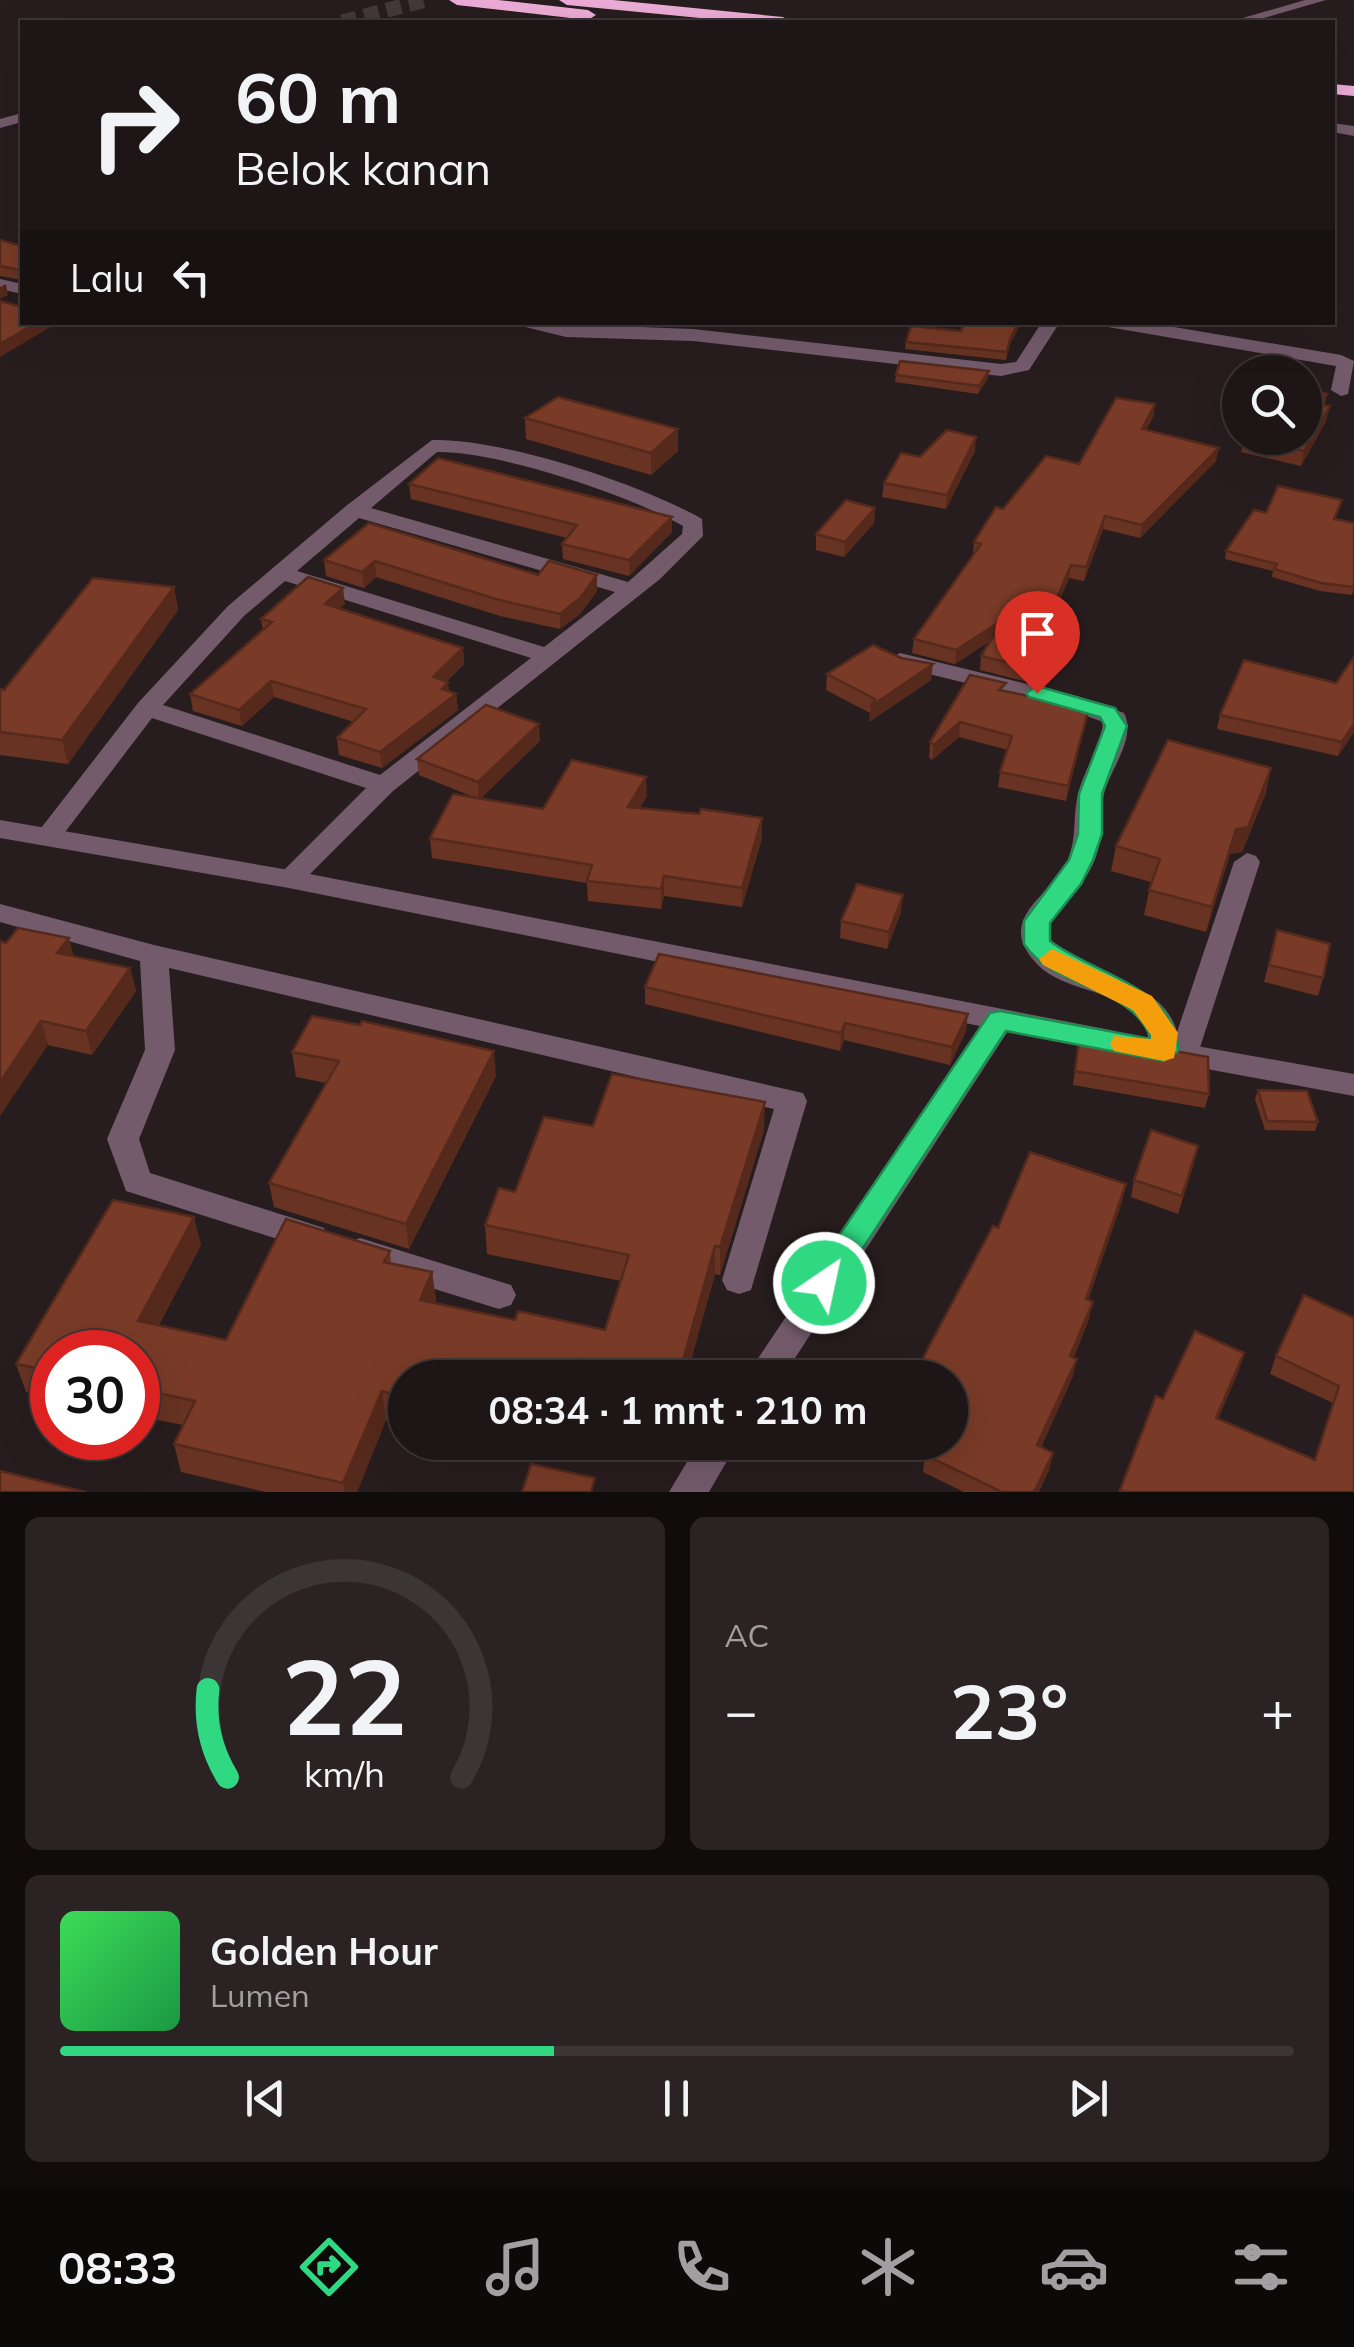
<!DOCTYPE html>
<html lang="id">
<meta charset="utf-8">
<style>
body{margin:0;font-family:Mulish,sans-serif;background:#2b2323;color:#f1f3f6;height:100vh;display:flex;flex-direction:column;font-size:38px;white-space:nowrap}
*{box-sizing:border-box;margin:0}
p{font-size:32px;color:#a19fa1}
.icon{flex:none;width:55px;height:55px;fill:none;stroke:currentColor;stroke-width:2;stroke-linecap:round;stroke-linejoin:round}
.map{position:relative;height:1492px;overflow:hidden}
.drawer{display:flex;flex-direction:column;gap:25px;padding:25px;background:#100c0c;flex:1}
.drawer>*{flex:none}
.top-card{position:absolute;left:20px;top:20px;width:1315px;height:305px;border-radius:0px;box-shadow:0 10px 40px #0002,0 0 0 2px #3c3535;background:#1e1616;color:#f1f3f6;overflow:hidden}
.fabs{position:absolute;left:1222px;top:355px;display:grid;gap:20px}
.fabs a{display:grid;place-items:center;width:100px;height:100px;border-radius:50%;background:#1e1616;box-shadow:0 10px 40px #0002,0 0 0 2px #3c3535;font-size:50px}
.speed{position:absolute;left:30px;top:1330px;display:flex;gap:20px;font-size:50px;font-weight:700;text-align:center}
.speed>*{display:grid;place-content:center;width:130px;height:130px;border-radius:50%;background:#1e1616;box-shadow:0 10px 40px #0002,0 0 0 2px #3c3535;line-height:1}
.speed .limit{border:15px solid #d22;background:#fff;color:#111}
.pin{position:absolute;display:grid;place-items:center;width:85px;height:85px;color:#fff;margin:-102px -42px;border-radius:50% 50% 50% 0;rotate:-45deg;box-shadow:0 0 10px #0007}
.pin .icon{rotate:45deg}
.me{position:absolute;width:110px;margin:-55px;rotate:34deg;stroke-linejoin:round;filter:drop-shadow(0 0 8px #0008)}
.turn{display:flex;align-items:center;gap:35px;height:210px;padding:0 50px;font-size:45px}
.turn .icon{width:130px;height:130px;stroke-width:2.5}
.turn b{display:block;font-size:70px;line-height:85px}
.then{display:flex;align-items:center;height:95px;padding:0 50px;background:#0003;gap:20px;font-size:38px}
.big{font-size:75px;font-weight:700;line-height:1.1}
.drawer .tile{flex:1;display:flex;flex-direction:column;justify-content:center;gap:15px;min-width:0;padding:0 35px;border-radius:15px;background:#2b2323}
.drawer .dial{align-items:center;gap:0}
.dial svg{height:260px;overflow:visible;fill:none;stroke:#3c3535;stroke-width:7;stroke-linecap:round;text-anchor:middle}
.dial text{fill:#f1f3f6;stroke:none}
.song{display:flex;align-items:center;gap:30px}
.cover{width:120px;height:120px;border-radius:15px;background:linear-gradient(135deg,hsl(130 70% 55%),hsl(140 70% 35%))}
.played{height:10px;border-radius:5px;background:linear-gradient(90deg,#30d882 40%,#3c3535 40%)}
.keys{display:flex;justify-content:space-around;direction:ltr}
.heat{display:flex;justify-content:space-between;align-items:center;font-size:55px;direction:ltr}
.drawer .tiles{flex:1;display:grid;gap:25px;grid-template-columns:1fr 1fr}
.tile:last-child{grid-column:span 2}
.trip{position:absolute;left:388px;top:1360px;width:580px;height:100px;border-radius:50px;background:#1e1616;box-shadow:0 10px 40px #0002,0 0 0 2px #3c3535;font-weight:700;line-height:100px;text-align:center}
.dock{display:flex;height:160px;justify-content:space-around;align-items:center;background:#0c0909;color:#a19fa1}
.dock .icon{width:70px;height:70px}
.dock .current{color:#30d882}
.dock b{font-size:45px;color:#f1f3f6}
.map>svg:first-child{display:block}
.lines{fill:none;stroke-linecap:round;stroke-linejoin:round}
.minor-tunnel{stroke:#44393a;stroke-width:15;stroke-dasharray:15 8;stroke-linecap:butt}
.minor{fill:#745b6c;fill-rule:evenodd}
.tertiary{fill:#745b6c;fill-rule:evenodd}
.motorway{fill:#ecacd7;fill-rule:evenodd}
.wall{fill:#683322}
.shaded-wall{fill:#55291b}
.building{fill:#793b27;stroke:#55291b;stroke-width:2.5}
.route{fill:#30d882;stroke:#1f8c54;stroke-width:2.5}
.slow{fill:#f59e0b}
</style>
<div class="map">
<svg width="1354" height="1492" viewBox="0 0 1354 1492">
<rect width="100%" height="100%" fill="#281d1e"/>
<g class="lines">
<polyline class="minor-tunnel" points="342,22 426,0"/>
<g class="minor">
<polygon points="1305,0 1326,0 1250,22 1229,22"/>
<polygon points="22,113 22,122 0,128 0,119"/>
<polygon points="1332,123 1354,126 1354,136 1332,132"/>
<polygon points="0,279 22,284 22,294 0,289"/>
<polygon points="505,322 693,329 1001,364 1016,362 1042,322 1060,322 1029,370 1001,376 693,341 566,337"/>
<polygon points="1099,322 1144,322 1341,355 1354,361 1348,394 1341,396 1331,390 1336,366 1108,327"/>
<path d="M432 440C502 438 641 484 702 519L703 536 660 579 393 791 299 885 289 888 275 879 366 788 152 718 56 844H38L34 838 38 832 138 703 228 606 346 506ZM437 452C498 451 630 495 683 526L682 534 628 582 371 508ZM359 518 615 592 544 647 297 571ZM285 581 531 658 380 775 163 705 244 616Z"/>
<path d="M900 653 1077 696 1124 713C1137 738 1110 769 1104 794 1098 822 1106 841 1090 870 1078 892 1051 909 1049 934 1065 986 1159 967 1177 1032L1234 862 1247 853 1256 856 1260 862 1195 1063 1184 1066 1154 1059C1147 1045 1150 1028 1139 1016 1112 988 1064 992 1037 964 1029 956 1020 943 1021 931 1023 905 1052 889 1064 868 1078 843 1072 820 1078 794 1084 769 1101 748 1103 722L1060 706 892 665 888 660Z"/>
<polygon points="0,904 154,945 803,1093 807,1101 751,1290 739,1294 727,1290 722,1280 774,1109 169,968 175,1050 139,1139 150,1173 324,1228 328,1237 324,1246 312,1250 126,1191 107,1139 145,1050 140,961 0,922"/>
<polygon points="1000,1009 1010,1012 1015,1020 1010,1028 782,1378 745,1378 990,1012"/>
<polygon points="360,1238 511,1285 516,1295 511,1305 499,1309 348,1262 343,1252 348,1242"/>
<polygon points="699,1442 738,1442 709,1492 669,1492"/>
</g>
<g class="tertiary">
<polygon points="0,820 289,870 1110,1030 1121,1033 1125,1041 1121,1049 1110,1052 289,888 0,838"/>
<polygon points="1174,1042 1354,1074 1354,1096 1163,1061 1159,1053 1163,1045"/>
</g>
<g class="motorway">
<polygon points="449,0 498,0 588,10 596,15 588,20 457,5"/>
<polygon points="559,0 613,0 783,17 791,22 741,22 567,5"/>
<polygon points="1332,84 1354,86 1354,96 1332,94"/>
</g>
</g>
<g class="wall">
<polygon points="0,240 22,246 22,280 0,276"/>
<polygon points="906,342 1009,346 1006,360 905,349"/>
<polygon points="896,375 988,378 978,394 895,382"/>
<polygon points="1327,394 1324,406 1326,421 1301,466 1241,452 1244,438"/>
<polygon points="1155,404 1153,417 1146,430 1216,461 1140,538 1103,529 1084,581 1069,578 1053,615 1076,625 1074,638 1024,681 980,670 981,656 991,640 955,664 912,653 914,639 973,555 974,542 1003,509 1079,464"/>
<polygon points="525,418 678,451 651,475 526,439"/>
<polygon points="975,451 946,509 882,497 884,483 920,457"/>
<polygon points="409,484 672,532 629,576 563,559 562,544 567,538 411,499"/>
<polygon points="1342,500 1335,520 1354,523 1354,588 1352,595 1320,591 1272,577 1273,571 1225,559 1226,551 1266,513"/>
<polygon points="875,508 874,523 844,557 816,550 816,534"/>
<polygon points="369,523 538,575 597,575 597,591 580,614 560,629 500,616 376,577 364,588 326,576 324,560"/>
<polygon points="174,587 178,610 68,764 0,755 0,689 4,690"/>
<polygon points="345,604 340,608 463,648 464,664 446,682 449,691 456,694 458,710 382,768 339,755 337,738 354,722 274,697 242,726 193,711 190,694 263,630 261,619"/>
<polygon points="827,674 931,680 869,722 870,713 826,690"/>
<polygon points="1005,691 1089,708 1066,801 998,787 1000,772 1008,750 959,737 932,760 929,757 930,742"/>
<polygon points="1220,715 1354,732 1338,756 1217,729"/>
<polygon points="540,741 480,799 543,809 647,796 639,808 699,814 762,818 762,838 742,907 664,896 661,909 588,901 587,883 432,858 430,838 476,798 419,775 417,759"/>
<polygon points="1266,793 1242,852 1230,854 1206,932 1144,915 1151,882 1111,871 1116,846"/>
<polygon points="901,912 887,949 840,938 841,921"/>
<polygon points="1277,930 1323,978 1318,996 1264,982"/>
<polygon points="0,941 130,968 136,991 92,1055 48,1045"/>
<polygon points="645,987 966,1031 950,1065 844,1040 840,1051 645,1004"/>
<polygon points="1080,1034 1209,1094 1205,1108 1073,1085"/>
<polygon points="292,1052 496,1076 409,1249 274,1207 269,1183 327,1083 296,1077"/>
<polygon points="1258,1090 1318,1122 1315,1131 1265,1130 1255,1099"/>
<polygon points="593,1126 764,1130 720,1275 715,1274 686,1378 405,1378 405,1424 386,1420 357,1492 266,1492 181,1472 174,1444 183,1425 138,1416 138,1352 52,1352 52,1398 26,1392 16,1364 201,1245 159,1325 226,1340 390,1251 391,1263 432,1272 436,1300 434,1303 515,1320 605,1330 621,1281 487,1254 485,1225 515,1192"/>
<polygon points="1194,1163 1178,1214 1131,1197 1134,1180"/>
<polygon points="1122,1202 1088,1300 1089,1319 1074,1357 1073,1376 1041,1447 1053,1453 1049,1470 1039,1492 964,1492 923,1472 925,1455 950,1442 950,1378 915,1378 915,1373"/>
<polygon points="1354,1318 1354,1492 1119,1492 1156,1396 1163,1399 1239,1370 1218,1419 1315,1460 1333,1403 1270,1374 1276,1356"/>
</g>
<g class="shaded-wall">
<polygon points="6,284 8,295 0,299 0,287"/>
<polygon points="38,322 53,322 54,325 0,357 0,344"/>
<polygon points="1019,322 1022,322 1009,346 1006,360 1010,339"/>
<polygon points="989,371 988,378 978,394 979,386"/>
<polygon points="1155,404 1153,417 1140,442 1142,429"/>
<polygon points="1330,406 1326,421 1301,466 1304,451"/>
<polygon points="678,429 678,451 651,475 651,453"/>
<polygon points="976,437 975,451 946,509 947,495"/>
<polygon points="1219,448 1216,461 1140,538 1142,525"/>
<polygon points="875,508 874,523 844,557 845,542"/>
<polygon points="1105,516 1103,529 1084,581 1086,567"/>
<polygon points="672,517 672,532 629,576 629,560"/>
<polygon points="375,561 376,577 364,588 362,572"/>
<polygon points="1071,565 1069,578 1048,628 1050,614"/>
<polygon points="597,575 597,591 580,614 560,629 560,614"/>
<polygon points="174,587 178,610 68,764 62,740"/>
<polygon points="343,588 345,604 328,619 325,604"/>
<polygon points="1004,619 1002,633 955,664 956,650"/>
<polygon points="1076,625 1074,638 1024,681 1026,667"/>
<polygon points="463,648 464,664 434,694 433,677"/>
<polygon points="933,664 931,680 869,722 871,706"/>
<polygon points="271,681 274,697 242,726 239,710"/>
<polygon points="448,682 450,698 456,694 458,710 382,768 380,752"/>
<polygon points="1089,708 1086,722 1066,801 1068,786"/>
<polygon points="960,722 959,737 932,760 934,745"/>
<polygon points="539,724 540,741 479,799 478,782"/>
<polygon points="1354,724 1354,732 1338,756 1342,742"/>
<polygon points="1271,768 1266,793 1242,852 1230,854 1206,932 1212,907 1236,829"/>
<polygon points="646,777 647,796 629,827 628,807"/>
<polygon points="762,818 762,838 742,907 742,888"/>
<polygon points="664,876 664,896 661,909 661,889"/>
<polygon points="903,895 901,912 887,949 889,932"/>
<polygon points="69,938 75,961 57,953"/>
<polygon points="130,968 136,991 92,1055 86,1031"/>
<polygon points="968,1014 966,1031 950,1065 952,1047"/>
<polygon points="41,1021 48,1045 0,1116 0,1082"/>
<polygon points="845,1023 844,1040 840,1051 841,1033"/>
<polygon points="494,1051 496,1076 409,1249 406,1224"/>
<polygon points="765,1102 764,1130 720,1275 720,1247"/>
<polygon points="1126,1184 1122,1202 1082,1316 1086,1299"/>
<polygon points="194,1217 201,1245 146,1349 138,1321"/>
<polygon points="715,1246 715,1274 686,1378 678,1378"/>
<polygon points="432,1272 436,1300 424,1328 420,1300"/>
<polygon points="1093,1302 1089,1319 1067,1373 1070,1356"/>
<polygon points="1244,1353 1239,1370 1211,1435 1216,1418"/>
<polygon points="579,1359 580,1378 573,1378"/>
<polygon points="1077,1359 1073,1376 1034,1463 1037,1445"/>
<polygon points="382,1391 386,1420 357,1492 345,1492 343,1483"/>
<polygon points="1053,1453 1049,1470 1039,1492 1034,1492"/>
</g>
<g class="building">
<polygon points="0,240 22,246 22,273 20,270 0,266"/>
<polygon points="0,301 22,307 22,322 38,322 0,344"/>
<polygon points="964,322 1019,322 1010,339 1007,352 906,342 911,326 961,331"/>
<polygon points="900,361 989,371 979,386 896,375"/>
<polygon points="1305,388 1327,394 1318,405 1330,406 1304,451 1245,438 1305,438"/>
<polygon points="558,397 678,429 651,453 525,418"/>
<polygon points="1116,398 1155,404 1142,429 1219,448 1142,525 1105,516 1086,567 1071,565 1050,614 1076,625 1026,667 981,656 1004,619 956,650 914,639 981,544 974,542 996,507 1003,509 1046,456 1079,464"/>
<polygon points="947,430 976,437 947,495 884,483 901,453 920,457"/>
<polygon points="438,458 672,517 629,560 562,544 577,525 409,484"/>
<polygon points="1278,486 1342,500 1334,519 1354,523 1354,587 1321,583 1274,569 1277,564 1226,551 1254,510 1266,513"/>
<polygon points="846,500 875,508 845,542 816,534"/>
<polygon points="369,523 538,575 549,561 597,575 580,598 560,614 499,600 375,561 362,572 324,560"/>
<polygon points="308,577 343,588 325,604 463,648 433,677 448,682 442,689 456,694 380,752 337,738 366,709 271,681 239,710 190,694 272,622 261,619"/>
<polygon points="93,578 174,587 62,740 0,732 0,689 4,690"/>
<polygon points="873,645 901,658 933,664 871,706 875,699 827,674"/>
<polygon points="1354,657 1354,724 1342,742 1220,715 1244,660 1336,683"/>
<polygon points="970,675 1006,683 999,690 1089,708 1068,786 1000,772 1012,736 960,722 934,745 930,742"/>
<polygon points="486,705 539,724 478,782 417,759"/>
<polygon points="1168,740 1271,768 1248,827 1236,829 1212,907 1149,890 1160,859 1116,846"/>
<polygon points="572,760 646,777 628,807 699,814 701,809 762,818 742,888 664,876 661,889 587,881 592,865 430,838 453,794 543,809"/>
<polygon points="857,884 903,895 889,932 841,921"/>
<polygon points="18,928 69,938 57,953 130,968 86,1031 41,1021 0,1082 0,941 6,943"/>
<polygon points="1277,930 1330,944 1323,978 1269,965"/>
<polygon points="659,954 968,1014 952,1047 845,1023 841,1033 645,987"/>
<polygon points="312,1016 360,1025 362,1021 494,1051 406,1224 269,1183 339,1061 292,1052"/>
<polygon points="1080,1034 1208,1057 1209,1094 1075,1071"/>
<polygon points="612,1074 765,1102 720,1247 715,1246 678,1378 669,1378 579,1359 573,1378 405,1378 405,1397 382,1391 343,1483 174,1444 195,1401 138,1389 138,1352 52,1352 52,1371 16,1364 113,1200 194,1217 138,1321 226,1340 286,1219 390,1251 384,1262 432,1272 420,1300 515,1320 518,1311 605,1330 629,1255 485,1225 499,1188 515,1192 544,1117 593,1126"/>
<polygon points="1258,1090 1307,1091 1318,1122 1267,1121"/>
<polygon points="1151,1130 1198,1146 1182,1196 1134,1180"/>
<polygon points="1030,1152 1126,1184 1086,1299 1093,1302 1070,1356 1077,1359 1037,1445 1053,1453 1034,1492 1002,1492 925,1455 932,1442 950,1442 950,1407 958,1393 950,1389 950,1378 924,1378 915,1373 993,1226 998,1228"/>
<polygon points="1304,1295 1354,1318 1354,1492 1125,1492 1120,1490 1156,1396 1163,1399 1195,1331 1244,1353 1216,1418 1315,1460 1339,1386 1276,1356"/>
<polygon points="531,1464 595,1478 591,1492 522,1492"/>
<polygon points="0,1471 86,1492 0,1492"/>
</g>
<path class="route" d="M1037 686 1115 708 1127 726 1102 794V834L1093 860 1081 884 1050 923V941C1091 973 1179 988 1178 1051L1164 1061 1006 1031 834 1292 824 1296 813 1292 808 1283 813 1274 990 1013 1000 1011 1151 1039C1134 986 1054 990 1024 944V921L1069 860 1078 834 1079 794 1105 726 1100 717 1029 697 1026 693Z"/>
<polygon class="slow" points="1052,949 1152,996 1178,1033 1174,1058 1164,1061 1114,1051 1110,1044 1114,1036 1151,1039 1151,1035 1133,1010 1043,965 1039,959"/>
</svg>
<div class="fabs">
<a><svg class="icon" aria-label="search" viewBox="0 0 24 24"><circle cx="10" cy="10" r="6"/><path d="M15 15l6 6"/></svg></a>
</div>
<div class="speed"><div class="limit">30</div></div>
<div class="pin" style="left:1037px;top:693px;background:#d93025"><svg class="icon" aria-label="arrive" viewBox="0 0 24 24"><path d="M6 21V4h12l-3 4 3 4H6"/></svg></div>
<svg class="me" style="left:824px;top:1283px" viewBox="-20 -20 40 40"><circle r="17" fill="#30d882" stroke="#fff" stroke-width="3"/><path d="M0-11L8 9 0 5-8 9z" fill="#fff"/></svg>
<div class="trip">08:34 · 1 mnt · 210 m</div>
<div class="top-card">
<div class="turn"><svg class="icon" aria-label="right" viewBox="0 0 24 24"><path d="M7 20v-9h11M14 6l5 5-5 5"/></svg><div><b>60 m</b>Belok kanan</div></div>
<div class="then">Lalu<svg class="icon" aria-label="left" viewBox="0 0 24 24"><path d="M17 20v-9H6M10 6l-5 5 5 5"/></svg></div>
</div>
</div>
<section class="drawer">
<div class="tiles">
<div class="tile dial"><svg viewBox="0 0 100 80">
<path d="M14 69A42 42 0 1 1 86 69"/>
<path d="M14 69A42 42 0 0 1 8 42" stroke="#30d882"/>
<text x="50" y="56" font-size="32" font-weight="700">22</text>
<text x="50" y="72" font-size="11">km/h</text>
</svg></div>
<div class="tile"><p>AC</p>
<div class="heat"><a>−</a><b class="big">23°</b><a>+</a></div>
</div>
<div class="tile">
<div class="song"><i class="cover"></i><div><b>Golden Hour</b><p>Lumen</p></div></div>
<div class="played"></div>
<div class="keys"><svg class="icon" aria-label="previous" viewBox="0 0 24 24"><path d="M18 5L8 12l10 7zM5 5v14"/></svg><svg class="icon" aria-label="pause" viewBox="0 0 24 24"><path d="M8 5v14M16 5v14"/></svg><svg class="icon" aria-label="next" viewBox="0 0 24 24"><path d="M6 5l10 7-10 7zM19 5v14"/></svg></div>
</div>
</div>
</section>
<nav class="dock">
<b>08:33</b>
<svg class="icon current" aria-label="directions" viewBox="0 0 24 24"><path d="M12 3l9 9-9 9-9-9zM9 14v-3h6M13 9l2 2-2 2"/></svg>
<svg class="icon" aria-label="music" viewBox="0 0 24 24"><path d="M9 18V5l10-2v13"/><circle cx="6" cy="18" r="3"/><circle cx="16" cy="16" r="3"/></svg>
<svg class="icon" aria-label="phone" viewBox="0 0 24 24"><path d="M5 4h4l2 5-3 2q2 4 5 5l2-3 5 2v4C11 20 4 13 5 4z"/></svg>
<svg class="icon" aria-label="climate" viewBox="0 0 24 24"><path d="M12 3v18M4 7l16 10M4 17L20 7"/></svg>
<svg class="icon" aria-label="car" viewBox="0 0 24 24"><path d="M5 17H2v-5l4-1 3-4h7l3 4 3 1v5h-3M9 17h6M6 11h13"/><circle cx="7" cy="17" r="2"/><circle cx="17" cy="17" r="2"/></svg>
<svg class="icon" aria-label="filters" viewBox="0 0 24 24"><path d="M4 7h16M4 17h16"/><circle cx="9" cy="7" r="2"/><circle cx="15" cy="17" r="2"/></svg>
</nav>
